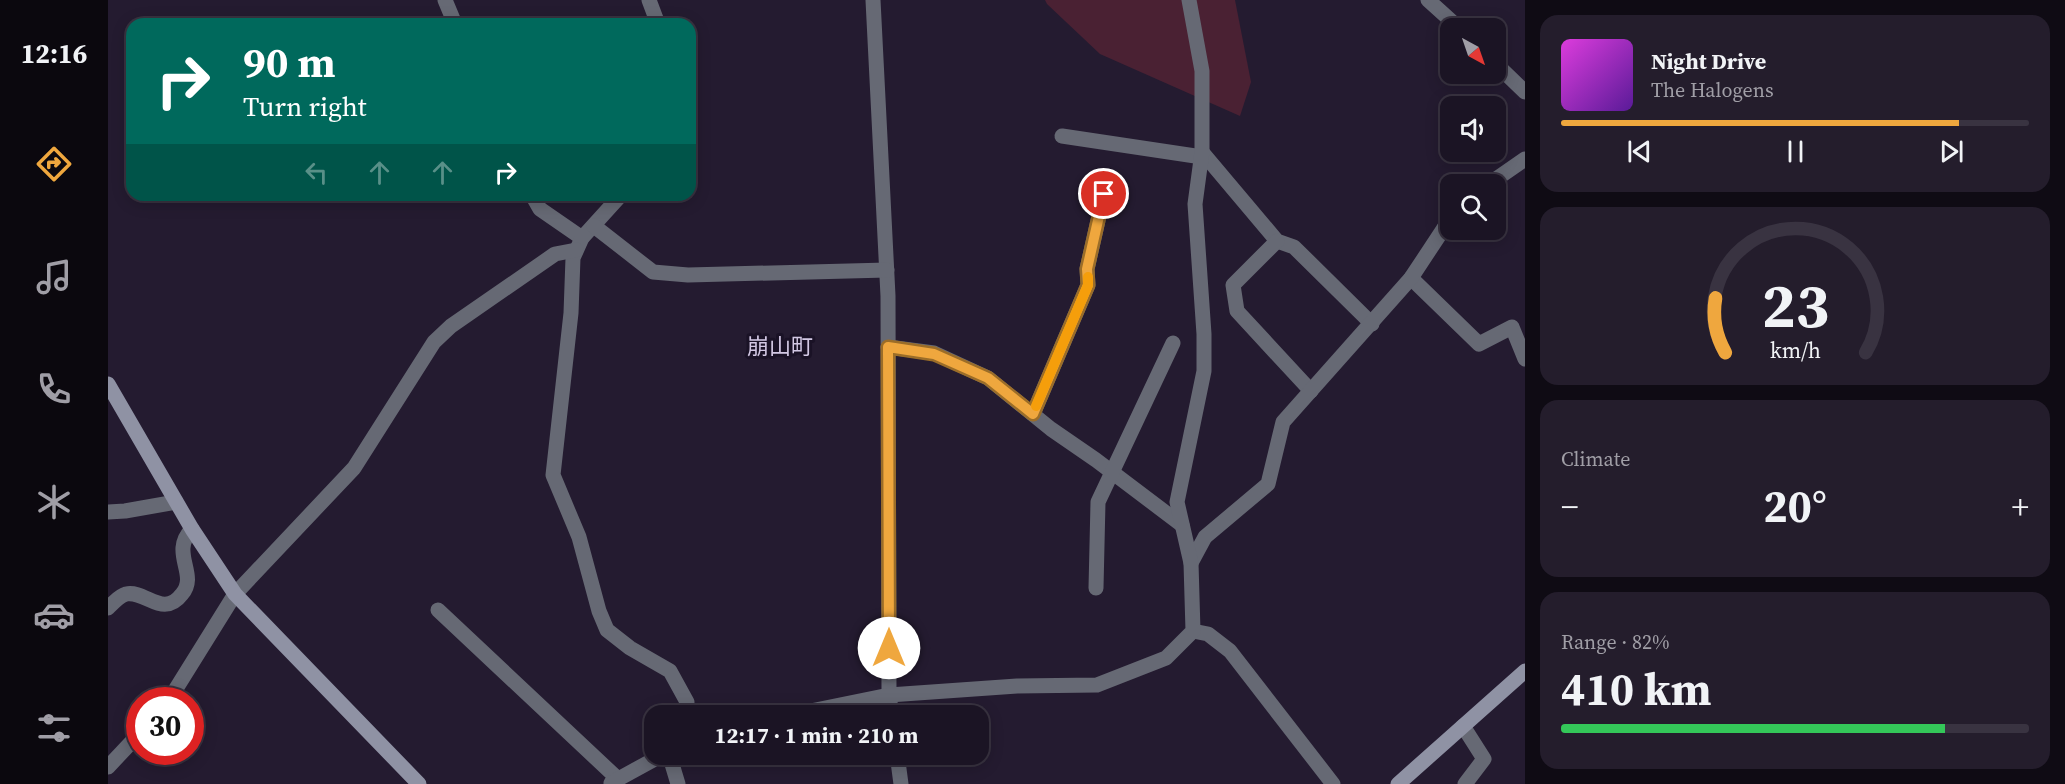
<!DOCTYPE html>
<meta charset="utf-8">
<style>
body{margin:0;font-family:"Source Serif 4","Noto Sans JP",serif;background:#241d2c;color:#f1f3f6;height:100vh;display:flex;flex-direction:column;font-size:22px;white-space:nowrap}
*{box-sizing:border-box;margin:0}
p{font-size:20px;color:#a09ea6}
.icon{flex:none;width:33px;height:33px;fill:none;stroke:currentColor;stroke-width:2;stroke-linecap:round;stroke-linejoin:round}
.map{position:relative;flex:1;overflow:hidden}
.side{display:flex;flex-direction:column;gap:15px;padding:15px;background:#0f0b14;width:540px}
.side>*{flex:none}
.guide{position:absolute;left:18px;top:18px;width:570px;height:183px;border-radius:18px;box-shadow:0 3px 15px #0003,0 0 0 2px #393341;background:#00695c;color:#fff;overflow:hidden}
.needle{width:39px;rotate:140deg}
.buttons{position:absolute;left:1332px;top:18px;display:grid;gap:12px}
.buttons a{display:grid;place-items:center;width:66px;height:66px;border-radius:12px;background:#1b1424;box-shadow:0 3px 15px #0003,0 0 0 2px #393341;font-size:30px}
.speed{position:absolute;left:18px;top:687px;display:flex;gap:12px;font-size:30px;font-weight:700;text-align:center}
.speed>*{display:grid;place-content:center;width:78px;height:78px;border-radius:50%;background:#1b1424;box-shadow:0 3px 15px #0003,0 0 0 2px #393341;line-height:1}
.speed .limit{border:9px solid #d22;background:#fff;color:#111}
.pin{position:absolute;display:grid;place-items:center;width:51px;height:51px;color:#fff;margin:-26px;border:3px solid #fff;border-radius:50%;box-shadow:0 2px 6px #0007}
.me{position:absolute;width:66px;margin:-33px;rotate:0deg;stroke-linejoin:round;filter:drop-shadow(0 0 4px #0008)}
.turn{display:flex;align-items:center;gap:21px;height:126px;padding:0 18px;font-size:27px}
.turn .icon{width:78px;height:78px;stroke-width:2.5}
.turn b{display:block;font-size:42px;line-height:51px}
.lanes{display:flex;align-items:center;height:57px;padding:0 18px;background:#0003;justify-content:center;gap:30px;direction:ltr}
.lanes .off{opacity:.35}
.big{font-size:45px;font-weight:700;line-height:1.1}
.side .tile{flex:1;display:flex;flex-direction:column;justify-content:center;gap:9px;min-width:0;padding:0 21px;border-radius:18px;background:#241d2c}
.side .dial{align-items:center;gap:0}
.dial svg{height:156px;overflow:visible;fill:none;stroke:#393341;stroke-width:7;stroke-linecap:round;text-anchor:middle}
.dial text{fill:#f1f3f6;stroke:none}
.song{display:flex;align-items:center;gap:18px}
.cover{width:72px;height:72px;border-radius:9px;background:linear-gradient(135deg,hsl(300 70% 55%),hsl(270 70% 35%))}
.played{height:6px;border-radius:3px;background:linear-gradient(90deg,#efa73e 85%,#393341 85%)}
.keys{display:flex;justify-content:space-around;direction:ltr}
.heat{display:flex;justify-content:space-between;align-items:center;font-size:33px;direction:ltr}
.charge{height:9px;border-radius:4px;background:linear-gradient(90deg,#34c759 82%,#393341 0)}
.trip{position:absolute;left:536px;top:705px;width:345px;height:60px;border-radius:18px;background:#1b1424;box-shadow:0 3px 15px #0003,0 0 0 2px #393341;font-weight:700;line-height:60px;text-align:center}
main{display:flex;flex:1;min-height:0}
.tabs{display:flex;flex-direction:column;width:108px;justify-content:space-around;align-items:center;background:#0b080e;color:#a09ea6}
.tabs .icon{width:42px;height:42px}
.tabs .on{color:#efa73e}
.tabs b{font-size:27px;color:#f1f3f6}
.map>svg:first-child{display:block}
.green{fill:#4a2133}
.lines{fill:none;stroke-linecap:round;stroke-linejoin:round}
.street{stroke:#666974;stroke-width:15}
.secondary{stroke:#8f92a4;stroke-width:15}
.route-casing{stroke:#9b6d28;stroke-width:15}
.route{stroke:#efa73e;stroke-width:10}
.slow{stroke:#f59e0b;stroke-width:10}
.labels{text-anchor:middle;stroke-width:6;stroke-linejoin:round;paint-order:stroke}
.quarter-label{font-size:22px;fill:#d3c8e4;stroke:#1a1226}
</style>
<main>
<nav class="tabs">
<b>12:16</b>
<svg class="icon on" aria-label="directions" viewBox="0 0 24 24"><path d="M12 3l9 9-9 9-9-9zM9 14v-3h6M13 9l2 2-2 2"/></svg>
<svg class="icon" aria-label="music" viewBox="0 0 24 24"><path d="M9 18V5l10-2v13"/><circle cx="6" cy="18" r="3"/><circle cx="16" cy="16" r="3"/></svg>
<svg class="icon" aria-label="phone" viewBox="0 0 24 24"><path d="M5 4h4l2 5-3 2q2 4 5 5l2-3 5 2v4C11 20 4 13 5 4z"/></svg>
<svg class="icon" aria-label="climate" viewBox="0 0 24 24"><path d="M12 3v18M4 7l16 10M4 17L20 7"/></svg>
<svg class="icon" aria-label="car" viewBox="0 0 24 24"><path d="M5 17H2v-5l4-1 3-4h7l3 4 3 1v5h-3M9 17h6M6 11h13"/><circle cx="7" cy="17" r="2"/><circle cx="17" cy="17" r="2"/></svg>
<svg class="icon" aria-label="filters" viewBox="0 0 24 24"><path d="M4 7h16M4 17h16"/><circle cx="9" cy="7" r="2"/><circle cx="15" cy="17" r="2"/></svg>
</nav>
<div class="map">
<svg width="1417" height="784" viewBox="0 0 1417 784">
<rect width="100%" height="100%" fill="#241b30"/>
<polygon class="green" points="937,0 1127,0 1143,82 1132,116 992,54 939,4"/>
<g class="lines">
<g class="street">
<polyline points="337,0 347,24"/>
<polyline points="541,0 550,24"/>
<polyline points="765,0 780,296 781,695 784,716"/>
<polyline points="1320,0 1351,28"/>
<polyline points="1388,64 1417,92"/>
<polyline points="954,136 1094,157"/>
<polyline points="1094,152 1169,241 1186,247 1264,324"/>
<polyline points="1381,184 1417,159"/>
<polyline points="424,195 432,209 474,238"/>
<polyline points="513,195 474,238 465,258 463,313 445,475 471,537 491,611 499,630 522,648 562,671 579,702 575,716"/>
<polyline points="486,226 545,272 580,275 779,270"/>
<polyline points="1169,241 1125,285 1129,311 1203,391"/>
<polyline points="1303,278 1371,344 1404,327 1417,359"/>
<polyline points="780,347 826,353 880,378 943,429 988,460 1074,525"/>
<polyline points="925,414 980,285 979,269 996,194"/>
<polyline points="0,512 17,511 68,502"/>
<polyline points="1083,563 1097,537 1160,484 1175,422 1303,278 1342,219"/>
<polyline points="988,588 990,502 1065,343"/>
<path d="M0 608C5 603 11 596 18 594 38 590 55 619 74 594 91 574 61 553 84 529"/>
<polyline points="330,610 510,779"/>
<polyline points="1085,631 1100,634 1122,651 1225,784"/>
<polyline points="61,700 127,594 246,468 326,342 343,326 447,254 468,250"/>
<polyline points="678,716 781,695 909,686 989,685 1058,658 1085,631 1083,563 1069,502 1096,371 1096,334 1087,204 1094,152 1094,71 1081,0"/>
<polyline points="1355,726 1376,759 1357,784"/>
<polyline points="561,754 570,784"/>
<polyline points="789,754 793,784"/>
<polyline points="0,767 32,733"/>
<polyline points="503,783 556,754"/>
</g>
<g class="secondary">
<polyline points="0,384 84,529 127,594 311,784"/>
<polyline points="1290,784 1417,671"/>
</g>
</g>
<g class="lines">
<g class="route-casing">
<polyline id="route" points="781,648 780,347 826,354 880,378 925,414 980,285 979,269 996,194"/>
</g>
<use href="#route" class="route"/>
<polyline class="slow" points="928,406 980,285 980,277"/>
</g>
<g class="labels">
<g class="quarter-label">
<text x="672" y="354">崩山町</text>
</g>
</g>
</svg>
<div class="buttons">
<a><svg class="needle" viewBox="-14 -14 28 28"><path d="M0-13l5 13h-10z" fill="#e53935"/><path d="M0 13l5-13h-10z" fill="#a09ea6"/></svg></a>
<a><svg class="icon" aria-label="sound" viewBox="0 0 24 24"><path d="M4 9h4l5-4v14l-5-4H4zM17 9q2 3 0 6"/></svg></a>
<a><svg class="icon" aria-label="search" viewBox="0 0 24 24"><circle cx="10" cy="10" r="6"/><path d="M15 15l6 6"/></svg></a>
</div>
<div class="speed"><div class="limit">30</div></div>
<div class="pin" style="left:996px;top:194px;background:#d93025"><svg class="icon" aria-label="arrive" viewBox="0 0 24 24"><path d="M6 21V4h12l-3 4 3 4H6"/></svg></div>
<svg class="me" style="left:781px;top:648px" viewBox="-20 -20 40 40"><circle r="19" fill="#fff"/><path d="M0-13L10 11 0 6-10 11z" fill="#efa73e"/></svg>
<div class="trip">12:17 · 1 min · 210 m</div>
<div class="guide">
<div class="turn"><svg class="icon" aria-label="right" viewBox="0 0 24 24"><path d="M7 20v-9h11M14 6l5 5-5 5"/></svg><div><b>90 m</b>Turn right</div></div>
<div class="lanes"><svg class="icon off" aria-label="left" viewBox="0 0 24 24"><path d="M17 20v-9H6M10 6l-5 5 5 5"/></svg><svg class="icon off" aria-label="ahead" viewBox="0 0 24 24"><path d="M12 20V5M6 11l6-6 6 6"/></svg><svg class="icon off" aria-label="ahead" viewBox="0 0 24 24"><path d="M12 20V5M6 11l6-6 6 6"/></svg><svg class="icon" aria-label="right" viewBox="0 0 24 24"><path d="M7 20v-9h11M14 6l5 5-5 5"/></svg></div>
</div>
</div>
<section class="side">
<div class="tile">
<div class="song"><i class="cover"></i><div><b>Night Drive</b><p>The Halogens</p></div></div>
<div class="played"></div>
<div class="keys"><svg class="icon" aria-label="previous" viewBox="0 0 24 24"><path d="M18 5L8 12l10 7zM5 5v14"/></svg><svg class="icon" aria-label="pause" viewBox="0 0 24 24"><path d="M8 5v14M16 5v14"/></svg><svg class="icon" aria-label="next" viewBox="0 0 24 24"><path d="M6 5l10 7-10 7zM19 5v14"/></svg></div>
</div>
<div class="tile dial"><svg viewBox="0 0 100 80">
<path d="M14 69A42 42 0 1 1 86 69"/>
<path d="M14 69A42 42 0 0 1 9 41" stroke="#efa73e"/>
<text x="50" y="56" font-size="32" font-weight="700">23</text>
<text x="50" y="72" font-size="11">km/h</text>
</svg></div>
<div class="tile"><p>Climate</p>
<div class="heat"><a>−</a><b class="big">20°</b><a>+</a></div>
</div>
<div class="tile"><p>Range · 82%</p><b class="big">410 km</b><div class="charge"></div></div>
</section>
</main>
